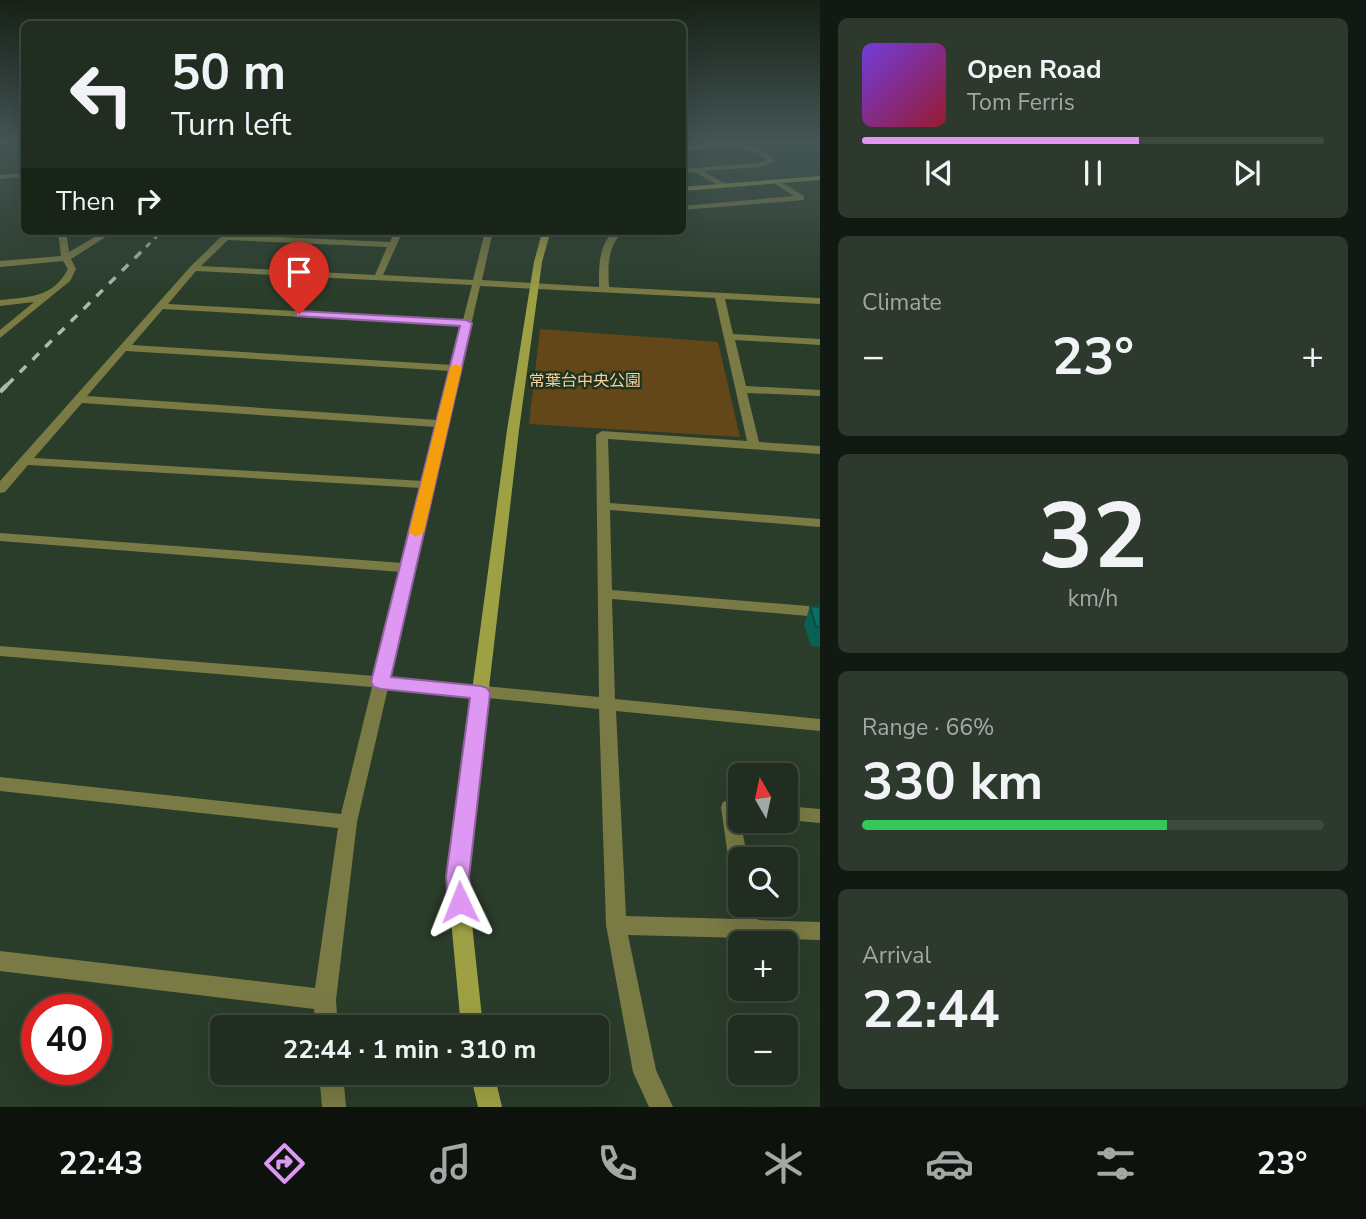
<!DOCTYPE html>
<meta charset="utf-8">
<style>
body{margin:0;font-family:"Nunito Sans","Noto Sans JP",sans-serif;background:#2d392d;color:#f1f3f6;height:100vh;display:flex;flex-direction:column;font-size:26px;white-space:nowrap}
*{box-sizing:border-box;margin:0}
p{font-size:23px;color:#a2a8a5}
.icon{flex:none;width:38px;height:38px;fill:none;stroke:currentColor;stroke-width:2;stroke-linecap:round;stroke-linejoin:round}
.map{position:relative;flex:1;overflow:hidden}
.panel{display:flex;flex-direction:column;gap:18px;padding:18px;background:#121912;width:546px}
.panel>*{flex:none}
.hud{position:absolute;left:21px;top:21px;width:665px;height:214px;border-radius:10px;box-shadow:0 7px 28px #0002,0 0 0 2px #3d493e;background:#202d20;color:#f1f3f6;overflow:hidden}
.needle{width:46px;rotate:351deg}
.buttons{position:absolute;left:728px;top:763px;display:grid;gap:14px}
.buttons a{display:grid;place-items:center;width:70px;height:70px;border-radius:10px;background:#202d20;box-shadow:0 7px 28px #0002,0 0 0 2px #3d493e;font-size:35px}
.speed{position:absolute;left:21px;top:994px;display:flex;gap:14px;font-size:35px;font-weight:700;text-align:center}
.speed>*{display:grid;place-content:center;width:91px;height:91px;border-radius:50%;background:#202d20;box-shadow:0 7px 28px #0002,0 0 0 2px #3d493e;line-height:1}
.speed .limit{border:10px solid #d22;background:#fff;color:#111}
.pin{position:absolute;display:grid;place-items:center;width:60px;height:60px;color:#fff;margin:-72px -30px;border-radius:50% 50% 50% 0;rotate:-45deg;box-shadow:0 0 7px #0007}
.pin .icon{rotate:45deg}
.me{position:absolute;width:77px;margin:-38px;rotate:358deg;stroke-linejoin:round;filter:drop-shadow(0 0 5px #0008)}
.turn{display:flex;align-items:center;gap:24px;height:147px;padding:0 35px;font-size:32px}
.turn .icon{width:91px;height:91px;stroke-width:2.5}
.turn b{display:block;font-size:49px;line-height:60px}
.then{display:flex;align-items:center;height:66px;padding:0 35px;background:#0003;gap:14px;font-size:26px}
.big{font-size:52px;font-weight:700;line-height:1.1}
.panel .tile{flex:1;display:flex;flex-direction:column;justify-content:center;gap:10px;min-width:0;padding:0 24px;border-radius:10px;background:#2d392d}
.panel .dial{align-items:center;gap:0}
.dial b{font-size:91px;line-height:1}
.song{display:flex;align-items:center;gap:21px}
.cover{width:84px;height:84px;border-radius:10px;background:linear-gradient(135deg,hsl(260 70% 55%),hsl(350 70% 35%))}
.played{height:7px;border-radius:4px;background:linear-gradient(90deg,#de98f3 60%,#3d493e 60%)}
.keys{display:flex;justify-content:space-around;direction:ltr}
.heat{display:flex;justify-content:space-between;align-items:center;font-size:38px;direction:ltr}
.charge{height:10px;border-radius:5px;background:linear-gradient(90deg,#34c759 66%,#3d493e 0)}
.trip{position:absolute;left:210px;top:1015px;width:399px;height:70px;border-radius:10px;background:#202d20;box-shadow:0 7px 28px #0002,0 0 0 2px #3d493e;font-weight:700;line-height:70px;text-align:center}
.tab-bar{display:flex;height:112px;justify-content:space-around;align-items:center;background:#0d120d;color:#a2a8a5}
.tab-bar .icon{width:49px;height:49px}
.tab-bar .on{color:#de98f3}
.tab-bar b{font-size:32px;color:#f1f3f6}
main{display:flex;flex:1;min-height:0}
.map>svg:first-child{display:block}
.green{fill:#644718}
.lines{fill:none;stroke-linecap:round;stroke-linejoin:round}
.path{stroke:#839283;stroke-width:2.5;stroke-dasharray:2.5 2;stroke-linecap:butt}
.street{fill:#797a44;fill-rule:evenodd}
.secondary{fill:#9ea044;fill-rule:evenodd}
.rail-far2{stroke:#acb9ac;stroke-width:2.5;stroke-dasharray:6 6;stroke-linecap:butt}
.rail-far1{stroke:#acb9ac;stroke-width:3.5;stroke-dasharray:9 9;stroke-linecap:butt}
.rail{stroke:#acb9ac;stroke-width:4.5;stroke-dasharray:10 10;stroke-linecap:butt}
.wall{fill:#096054}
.building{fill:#0a7062;stroke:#074e45;stroke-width:2}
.route{fill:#de98f3;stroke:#90639e;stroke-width:2}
.slow{fill:#f59e0b}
.labels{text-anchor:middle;stroke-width:5;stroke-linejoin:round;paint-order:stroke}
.far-park-label{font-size:16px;fill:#f6cf99;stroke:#203220}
</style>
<main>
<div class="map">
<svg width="820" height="1107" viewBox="0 0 820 1107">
<rect width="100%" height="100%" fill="#2a3c2a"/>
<polygon class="green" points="540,329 718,342 740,437 529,424"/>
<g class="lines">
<polyline class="path" points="795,141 820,143"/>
<g class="street">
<path d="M717 144C738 144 760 145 775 161L760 167 703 171 726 184 723 188 695 172 682 173V169L759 163 767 160C747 141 708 149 682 151V147Z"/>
<polygon points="24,173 24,177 0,179 0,175"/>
<polygon points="778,180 804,196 804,200 682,210 682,206 794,196 775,184"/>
<path d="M58 231H66L69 252 105 231H115L71 259 76 269 70 281 0 338V330L34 302 0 306V300C28 297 53 298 68 269L63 261 0 267V261L61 256Z"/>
<path d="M227 231H236L233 235 390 242 395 231H403L383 275 473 280 485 231H493L482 280 599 287C599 266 598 246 614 231H623C607 248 608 265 609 287L820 298V304L725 299 733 334 820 339V345L735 340 746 386 820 390V396L747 393 759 442 820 446V454L608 439 610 503 820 519V527L610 510 612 590 820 607V617L612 599 615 699 820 719V731L616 711 626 916 737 919 735 905 740 898V905H755L758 920 820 922V940L628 935 656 1070 673 1107H649L633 1072 606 925 599 709 388 688 357 822 336 1000 338 1027H316L314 1009 0 971V951L315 988 338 828 0 791V777L341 814 372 687 0 656V646L375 676 401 572 0 541V533L403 563 421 488 28 465 5 492 0 493V481L191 266ZM228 240 387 247 375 275 201 266ZM196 271 472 285 463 320 168 304ZM480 286 715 298 747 441 602 431 596 435 599 697 391 677ZM163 309 462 326 452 365 132 345ZM126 351 450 371 438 420 87 396ZM82 403 436 427 423 481 34 458Z"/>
<polygon points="730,800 740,801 740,821 748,859 740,859 740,879 733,877 730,871 721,807 723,802"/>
<polygon points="786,806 820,809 820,823 786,820"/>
<polygon points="319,1073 343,1073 346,1107 322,1107"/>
</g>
<g class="secondary">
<polygon points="820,176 820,180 682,191 682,187"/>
<polygon points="546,231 555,231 549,237 542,262 519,430 467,877 483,1027 461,1027 447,877 507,430 534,262 541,236"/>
<polygon points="470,1073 494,1073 502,1107 478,1107"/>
</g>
<polyline class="rail-far2" points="146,247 162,231"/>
<polyline class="rail-far1" points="7,385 148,245"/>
<polyline class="rail" points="0,392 9,383"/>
</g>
<polygon class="wall" points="810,606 820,607 820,647 811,646 804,625"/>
<polygon class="building" points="810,606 820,607 820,627 816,627"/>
<linearGradient id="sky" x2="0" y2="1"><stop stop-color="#172117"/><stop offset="0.48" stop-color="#445655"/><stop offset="1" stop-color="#445655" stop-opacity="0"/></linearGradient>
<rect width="820" height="296" fill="url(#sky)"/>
<polygon class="route" points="299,311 466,320 472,323 391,677 481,686 487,688 490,693 469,877 472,902 468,909 460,912 452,909 448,902 446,877 470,698 381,689 374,687 371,682 460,326 296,316 296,312"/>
<polygon class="slow" points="456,364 462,367 424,532 416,537 409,532 450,367"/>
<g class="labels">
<g class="far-park-label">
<text x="585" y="386">常葉台中央公園</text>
</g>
</g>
</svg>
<div class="buttons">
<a><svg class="needle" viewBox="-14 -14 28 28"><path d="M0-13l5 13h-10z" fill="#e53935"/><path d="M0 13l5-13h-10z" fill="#a2a8a5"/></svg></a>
<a><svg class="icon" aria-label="search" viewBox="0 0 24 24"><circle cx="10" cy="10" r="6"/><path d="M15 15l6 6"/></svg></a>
<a>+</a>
<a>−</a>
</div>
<div class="speed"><div class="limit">40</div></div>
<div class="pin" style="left:299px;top:314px;background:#d93025"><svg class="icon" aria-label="arrive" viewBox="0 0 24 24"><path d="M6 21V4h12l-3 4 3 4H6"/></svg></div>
<svg class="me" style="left:460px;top:902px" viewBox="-20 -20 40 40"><path d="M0-17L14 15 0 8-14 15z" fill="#de98f3" stroke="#fff" stroke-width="4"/></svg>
<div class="trip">22:44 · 1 min · 310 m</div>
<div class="hud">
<div class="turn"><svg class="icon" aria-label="left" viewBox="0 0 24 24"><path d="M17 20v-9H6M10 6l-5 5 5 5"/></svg><div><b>50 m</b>Turn left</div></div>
<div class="then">Then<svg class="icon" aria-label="right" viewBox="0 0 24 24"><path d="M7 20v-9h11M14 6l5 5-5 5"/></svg></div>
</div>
</div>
<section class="panel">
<div class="tile">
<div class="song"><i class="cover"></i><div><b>Open Road</b><p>Tom Ferris</p></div></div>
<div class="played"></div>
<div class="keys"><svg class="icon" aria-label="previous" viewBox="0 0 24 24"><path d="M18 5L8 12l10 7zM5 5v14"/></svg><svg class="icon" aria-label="pause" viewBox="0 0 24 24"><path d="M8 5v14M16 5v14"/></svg><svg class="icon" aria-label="next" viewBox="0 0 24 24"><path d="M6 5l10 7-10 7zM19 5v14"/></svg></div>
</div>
<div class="tile"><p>Climate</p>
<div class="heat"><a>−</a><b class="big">23°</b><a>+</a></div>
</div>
<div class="tile dial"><b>32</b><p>km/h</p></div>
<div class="tile"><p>Range · 66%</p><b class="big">330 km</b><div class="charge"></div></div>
<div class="tile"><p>Arrival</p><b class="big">22:44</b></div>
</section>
</main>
<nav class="tab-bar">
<b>22:43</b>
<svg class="icon on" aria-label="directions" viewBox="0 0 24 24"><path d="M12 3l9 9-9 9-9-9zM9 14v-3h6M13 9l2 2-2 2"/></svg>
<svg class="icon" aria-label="music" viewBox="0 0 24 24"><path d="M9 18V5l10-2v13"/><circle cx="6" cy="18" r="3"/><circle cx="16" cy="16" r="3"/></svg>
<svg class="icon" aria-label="phone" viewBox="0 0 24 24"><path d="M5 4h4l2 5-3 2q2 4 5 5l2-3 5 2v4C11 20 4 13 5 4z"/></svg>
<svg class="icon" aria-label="climate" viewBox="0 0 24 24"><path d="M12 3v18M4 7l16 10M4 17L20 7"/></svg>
<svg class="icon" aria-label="car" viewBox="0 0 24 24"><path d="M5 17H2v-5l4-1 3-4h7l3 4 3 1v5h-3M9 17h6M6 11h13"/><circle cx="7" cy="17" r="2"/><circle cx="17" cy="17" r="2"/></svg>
<svg class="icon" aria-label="filters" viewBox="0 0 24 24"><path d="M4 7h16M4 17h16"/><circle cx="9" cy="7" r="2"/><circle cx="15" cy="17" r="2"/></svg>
<b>23°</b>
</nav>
